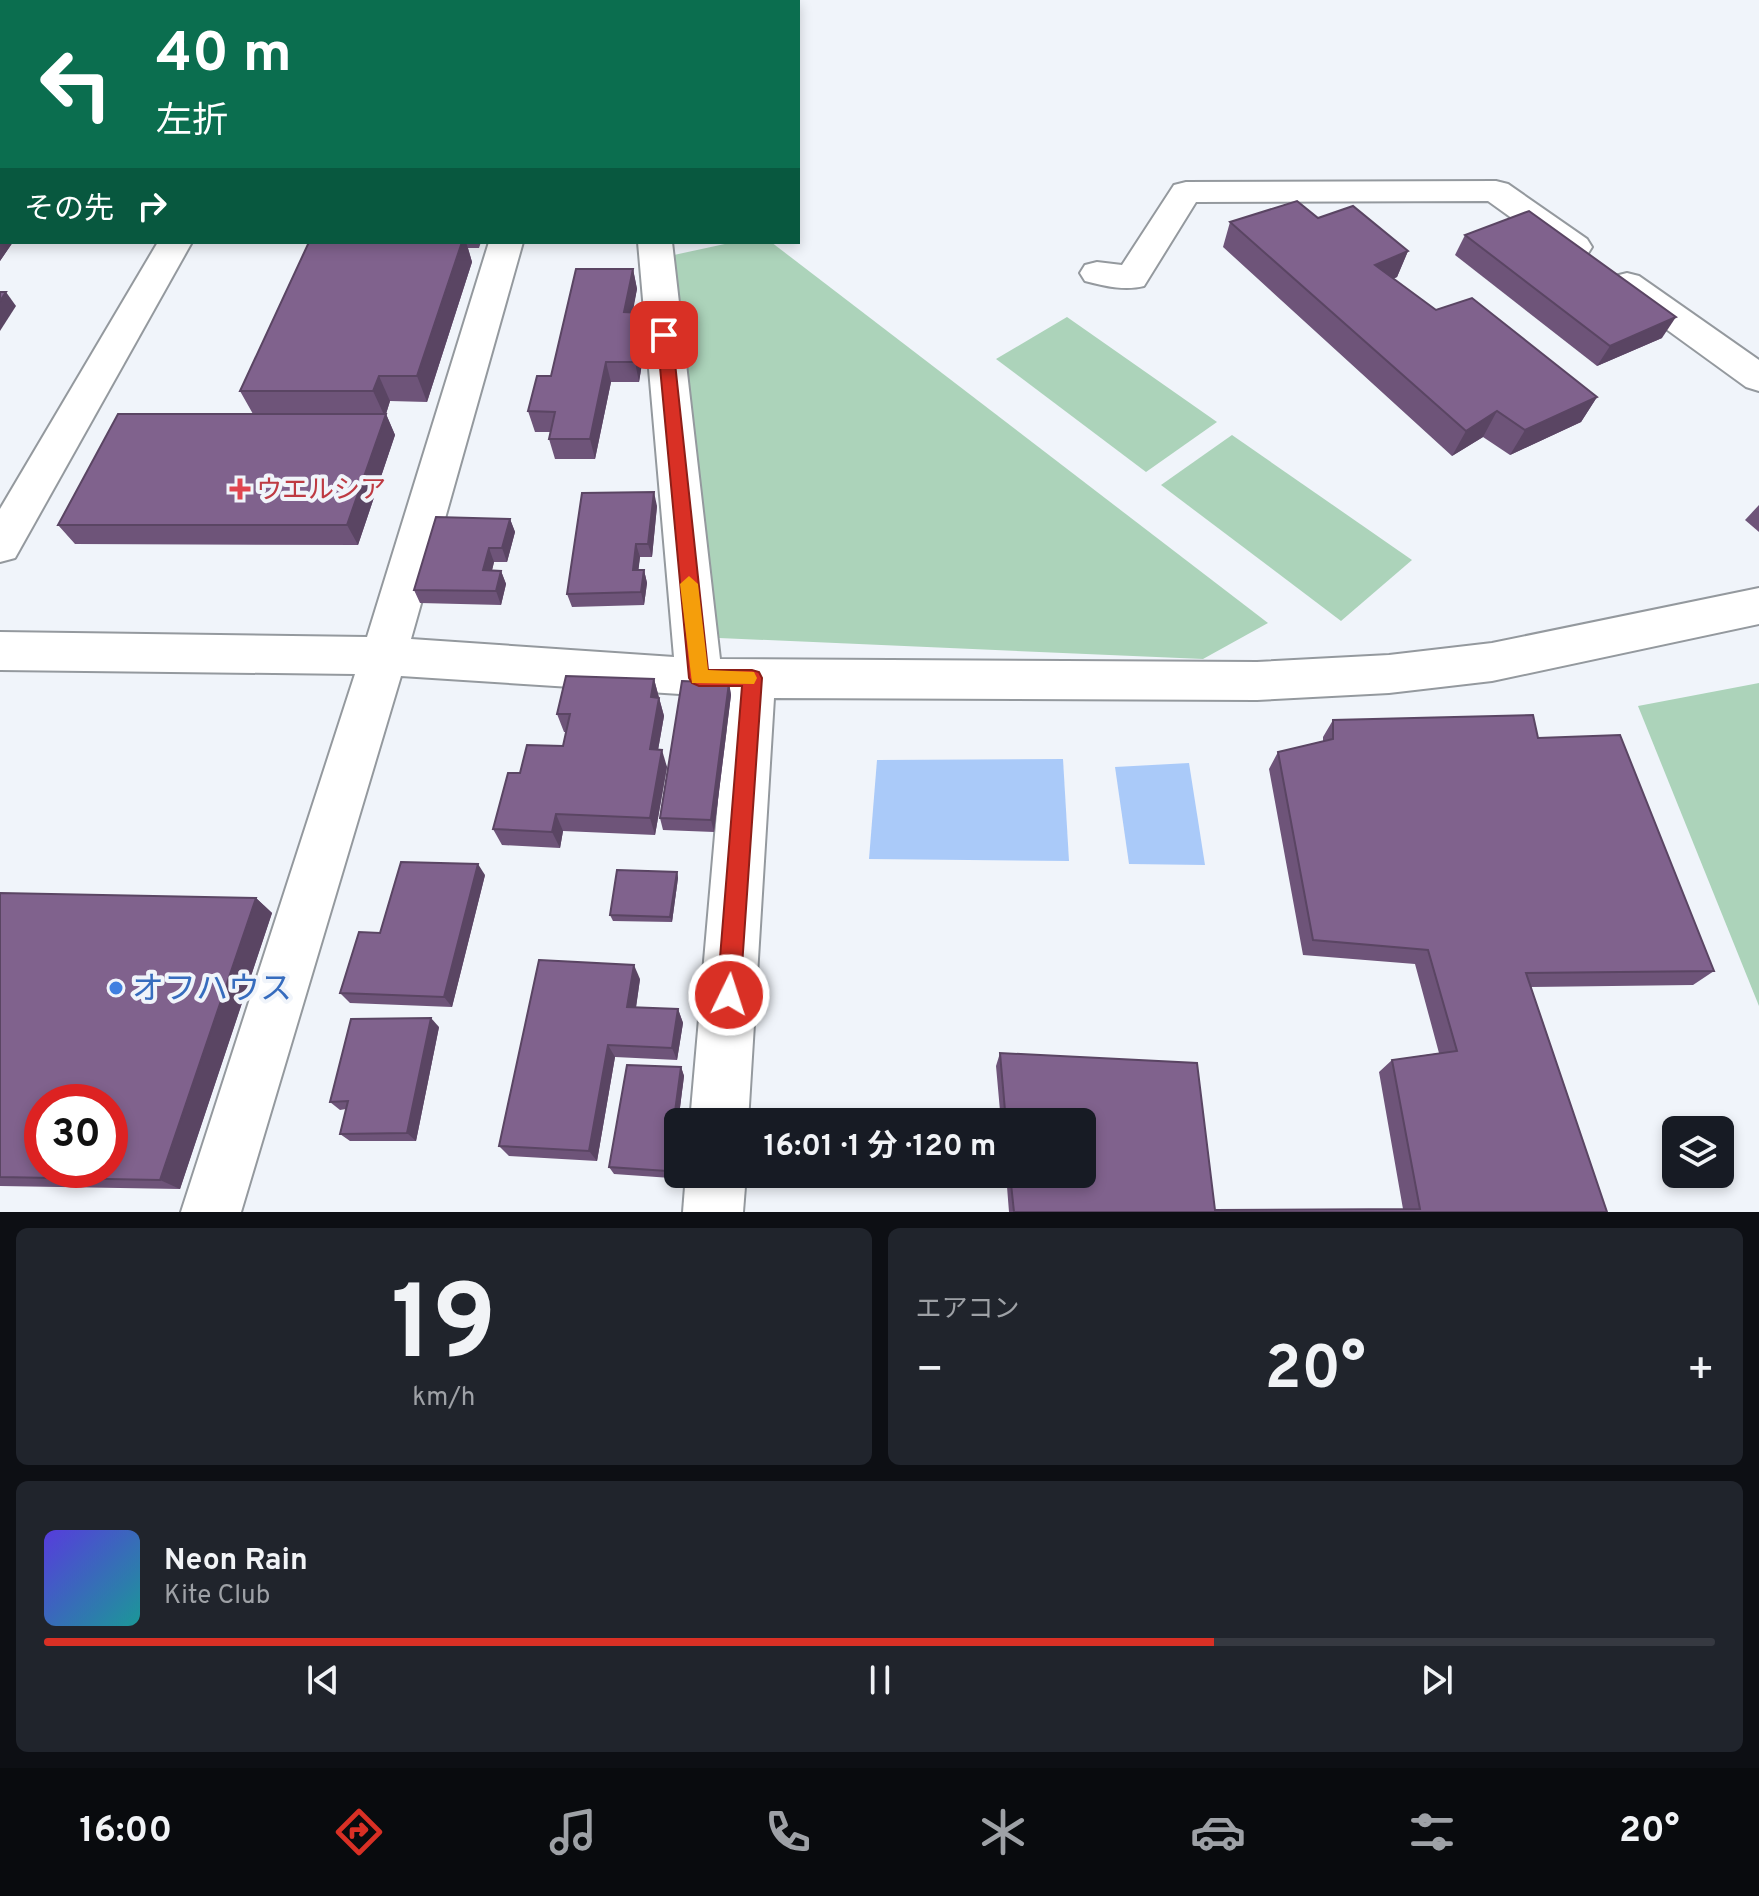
<!DOCTYPE html>
<html lang="ja">
<meta charset="utf-8">
<style>
body{margin:0;font-family:Overpass,"Noto Sans JP",sans-serif;background:#20242c;color:#f1f3f6;height:100vh;display:flex;flex-direction:column;font-size:30px;white-space:nowrap}
*{box-sizing:border-box;margin:0}
p{font-size:26px;color:#9ea1a6}
.icon{flex:none;width:44px;height:44px;fill:none;stroke:currentColor;stroke-width:2;stroke-linecap:round;stroke-linejoin:round}
.map{position:relative;height:1212px;overflow:hidden}
.drawer{display:flex;flex-direction:column;gap:16px;padding:16px;background:#0d0f14;flex:1}
.drawer>*{flex:none}
.hud{position:absolute;left:0px;top:0px;width:800px;height:244px;box-shadow:0 4px 12px #0003;background:#0b6e4f;color:#fff;overflow:hidden}
.fabs{position:absolute;left:1662px;top:1116px;display:grid;gap:16px}
.fabs a{display:grid;place-items:center;width:72px;height:72px;border-radius:12px;background:#171b24;box-shadow:0 4px 12px #0003;font-size:40px}
.speed{position:absolute;left:24px;top:1084px;display:flex;gap:16px;font-size:40px;font-weight:700;text-align:center}
.speed>*{display:grid;place-content:center;width:104px;height:104px;border-radius:50%;background:#171b24;box-shadow:0 4px 12px #0003;line-height:1}
.speed .limit{border:12px solid #d22;background:#fff;color:#111}
.pin{position:absolute;display:grid;place-items:center;width:68px;height:68px;color:#fff;margin:-34px;border-radius:16px;box-shadow:0 4px 12px #0006}
.me{position:absolute;width:88px;margin:-44px;rotate:4deg;stroke-linejoin:round;filter:drop-shadow(0 0 6px #0008)}
.turn{display:flex;align-items:center;gap:28px;height:168px;padding:0 24px;font-size:36px}
.turn .icon{width:104px;height:104px;stroke-width:2.5}
.turn b{display:block;font-size:56px;line-height:68px}
.then{display:flex;align-items:center;height:76px;padding:0 24px;background:#0003;gap:16px;font-size:30px}
.big{font-size:60px;font-weight:700;line-height:1.1}
.drawer .widget{flex:1;display:flex;flex-direction:column;justify-content:center;gap:12px;min-width:0;padding:0 28px;border-radius:12px;background:#20242c}
.drawer .dial{align-items:center;gap:0}
.dial b{font-size:104px;line-height:1}
.song{display:flex;align-items:center;gap:24px}
.cover{width:96px;height:96px;border-radius:12px;background:linear-gradient(135deg,hsl(250 70% 55%),hsl(180 70% 35%))}
.played{height:8px;border-radius:4px;background:linear-gradient(90deg,#d93025 70%,#363941 70%)}
.keys{display:flex;justify-content:space-around;direction:ltr}
.heat{display:flex;justify-content:space-between;align-items:center;font-size:44px;direction:ltr}
.drawer .tiles{flex:1;display:grid;gap:16px;grid-template-columns:1fr 1fr}
.widget:last-child{grid-column:span 2}
.trip{position:absolute;left:664px;top:1108px;width:432px;height:80px;border-radius:12px;background:#171b24;box-shadow:0 4px 12px #0003;font-weight:700;line-height:80px;text-align:center}
.tabs{display:flex;height:128px;justify-content:space-around;align-items:center;background:#090b0e;color:#9ea1a6}
.tabs .icon{width:56px;height:56px}
.tabs .active{color:#d93025}
.tabs b{font-size:36px;color:#f1f3f6}
.map>svg:first-child{display:block}
.green{fill:#acd3ba}
.water{fill:#aacaf9}
.lines{fill:none;stroke-linecap:round;stroke-linejoin:round}
.river{fill:#aacaf9;fill-rule:evenodd}
.street-casing{stroke:#94999e;stroke-width:4}
.secondary-casing{stroke:#94999e;stroke-width:4}
.street{fill:#fff;fill-rule:evenodd}
.secondary{fill:#fff;fill-rule:evenodd}
.wall{fill:#6e5479}
.shaded-wall{fill:#5a4563}
.building{fill:#80628d;stroke:#5a4563;stroke-width:2;fill-rule:evenodd}
.route{fill:#d93025;stroke:#8d1f18;stroke-width:2}
.slow{fill:#f59e0b}
.health-dot{fill:#e0444e;stroke:#f0f4fa;stroke-width:3}
.shop-dot{fill:#3f7fe0;stroke:#f0f4fa;stroke-width:3}
.labels{text-anchor:middle;stroke-width:8;stroke-linejoin:round;paint-order:stroke}
.health-label{font-size:26px;fill:#be3a42;stroke:#f0f4fa;text-anchor:start}
.near-shop-label{font-size:32px;fill:#366cbe;stroke:#f0f4fa;text-anchor:start}
</style>
<div class="map">
<svg width="1759" height="1212" viewBox="0 0 1759 1212">
<rect width="100%" height="100%" fill="#f0f4fa"/>
<g class="green">
<polygon points="734,242 771,242 1268,623 1203,659 719,638 660,258"/>
<polygon points="1067,317 1217,422 1146,472 996,359"/>
<polygon points="1232,435 1412,560 1341,621 1161,485"/>
<polygon points="1759,683 1759,1006 1638,706"/>
</g>
<g class="water">
<polygon points="1063,759 1069,861 869,859 877,760"/>
<polygon points="1189,763 1205,865 1129,864 1115,767"/>
</g>
<g class="lines">
<polygon class="river" points="8,0 66,0 7,2"/>
<g class="street-casing">
<g id="street">
<polygon points="2,73 2,92 0,93 0,74"/>
<path d="M1496 181 1508 184 1587 239 1592 247 1587 255 1575 258 1563 255 1488 201 1196 202 1144 286C1125 291 1104 286 1085 281L1080 273 1085 265 1097 262 1122 265 1174 185 1186 182Z"/>
<polygon points="489,242 523,242 411,639 674,657 638,242 672,242 720,659 1257,662 1389,655 1492,643 1759,588 1759,624 1492,681 1389,693 1257,700 774,698 748,1122 690,1122 727,697 401,676 241,1212 181,1212 355,674 0,670 0,632 367,637"/>
<polygon points="1627,273 1639,276 1759,360 1759,391 1746,387 1615,292 1609,284 1615,276"/>
<polygon points="686,1174 746,1174 743,1212 683,1212"/>
</g>
</g>
<g class="secondary-casing">
<g id="secondary">
<polygon points="301,0 329,0 300,2"/>
<polygon points="158,242 192,242 15,558 0,562 0,509"/>
</g>
</g>
<use href="#street" class="street"/>
<use href="#secondary" class="secondary"/>
</g>
<g class="wall">
<polygon points="195,0 237,0 195,1"/>
<polygon points="422,0 468,0 467,2 423,2"/>
<polygon points="0,117 2,117 2,242 13,242 0,261"/>
<polygon points="1318,218 1408,251 1397,277 1393,279 1436,310 1597,397 1581,422 1510,455 1483,437 1452,456 1223,247 1230,222"/>
<polygon points="1465,235 1662,338 1597,366 1455,255"/>
<polygon points="309,242 481,242 479,248 468,248 472,262 427,402 390,401 386,414 395,435 358,545 75,544 58,525 253,414 240,391"/>
<polygon points="633,269 637,289 632,312 643,313 647,333 639,382 611,382 595,459 555,459 549,439 551,432 535,432 528,411 551,376"/>
<polygon points="1759,505 1759,532 1745,520"/>
<polygon points="657,506 652,557 640,557 638,570 644,570 647,583 644,605 572,607 567,594"/>
<polygon points="510,519 515,532 507,562 494,562 492,570 501,571 506,584 501,605 420,603 414,590"/>
<polygon points="654,679 664,716 658,750 667,767 655,835 563,831 560,848 502,845 493,829 520,773 563,746 566,732 564,732 557,714"/>
<polygon points="729,683 731,695 714,832 663,830 660,818"/>
<polygon points="1333,720 1538,738 1714,971 1693,985 1531,987 1607,1212 1009,1212 1006,1174 1082,1174 1082,1122 1001,1122 996,1066 1000,1053 1215,1210 1403,1209 1379,1072 1392,1060 1439,1053 1415,964 1303,955 1269,769 1278,752 1323,741 1323,737"/>
<polygon points="677,872 678,878 672,922 613,921 610,915"/>
<polygon points="485,875 452,1007 350,1003 340,993"/>
<polygon points="0,893 256,898 272,913 180,1189 0,1186"/>
<polygon points="640,979 636,1008 678,1009 683,1023 677,1060 615,1057 597,1161 509,1156 499,1146"/>
<polygon points="439,1027 416,1141 350,1141 340,1134 346,1109 340,1110 330,1102"/>
<polygon points="681,1067 684,1076 671,1178 614,1174 609,1167"/>
</g>
<g class="shaded-wall">
<polygon points="2,218 2,242 13,242 0,261 0,221"/>
<polygon points="462,242 466,242 472,262 427,402 417,376"/>
<polygon points="1408,251 1397,277 1364,291 1375,265"/>
<polygon points="633,269 637,289 629,333 624,312"/>
<polygon points="6,292 16,306 0,331 0,301"/>
<polygon points="643,313 647,333 639,382 635,362"/>
<polygon points="1676,317 1662,338 1597,366 1610,346"/>
<polygon points="606,362 611,382 595,459 590,439"/>
<polygon points="379,376 390,401 385,417 373,391"/>
<polygon points="1597,397 1581,422 1510,455 1525,430"/>
<polygon points="1497,411 1483,437 1452,456 1466,431"/>
<polygon points="386,414 395,435 358,545 347,525"/>
<polygon points="654,492 657,506 652,557 648,544"/>
<polygon points="510,519 515,532 507,562 502,548"/>
<polygon points="636,544 640,557 637,583 633,570"/>
<polygon points="489,548 494,562 489,583 483,570"/>
<polygon points="644,570 647,583 644,605 641,592"/>
<polygon points="501,571 506,584 501,605 496,591"/>
<polygon points="654,679 659,698 651,697"/>
<polygon points="729,683 731,695 714,832 711,820"/>
<polygon points="659,698 664,716 655,767 650,749"/>
<polygon points="662,750 667,767 655,835 650,818"/>
<polygon points="556,814 563,831 560,848 552,832"/>
<polygon points="478,864 485,875 452,1007 444,997"/>
<polygon points="677,872 678,878 672,922 670,917"/>
<polygon points="256,898 272,913 180,1189 160,1180"/>
<polygon points="634,965 640,979 634,1020 627,1007"/>
<polygon points="678,1009 683,1023 677,1060 672,1048"/>
<polygon points="431,1018 439,1027 416,1141 407,1133"/>
<polygon points="608,1045 615,1057 597,1161 589,1151"/>
<polygon points="681,1067 684,1076 671,1178 667,1171"/>
</g>
<g class="building">
<polygon points="2,27 2,40 0,40 0,28"/>
<rect x="0" y="117" width="2" height="28"/>
<polygon points="0,164 2,164 2,218 0,221"/>
<polygon points="1297,201 1318,218 1353,206 1408,251 1375,265 1436,310 1472,298 1597,397 1525,430 1497,411 1466,431 1230,222"/>
<polygon points="1529,211 1676,317 1610,346 1465,235"/>
<polygon points="309,242 462,242 417,376 379,376 373,391 240,391"/>
<polygon points="576,269 633,269 624,312 643,313 635,362 606,362 590,439 549,439 555,412 528,411 537,376 551,376"/>
<polygon points="0,292 6,292 0,301"/>
<polygon points="118,414 386,414 347,525 58,525"/>
<polygon points="654,492 648,544 636,544 633,570 644,570 641,592 567,594 582,493"/>
<polygon points="436,517 510,519 502,548 489,548 483,570 501,571 496,591 414,590"/>
<polygon points="566,676 654,679 651,697 659,698 650,749 662,750 650,818 556,814 552,832 493,829 508,773 520,773 527,745 563,746 570,714 557,714"/>
<polygon points="682,681 729,683 711,820 660,818"/>
<polygon points="1533,715 1538,738 1620,735 1714,971 1526,973 1607,1212 1014,1212 1010,1174 1082,1174 1082,1122 1006,1122 1000,1053 1197,1063 1215,1210 1420,1209 1392,1060 1457,1051 1428,950 1313,940 1278,752 1333,739 1333,720"/>
<polygon points="401,862 478,864 444,997 340,993 359,932 380,933"/>
<polygon points="617,870 677,872 670,917 610,915"/>
<path d="M0 893 256 898 160 1180 0 1177ZM42 1102H110V1170H42Z"/>
<polygon points="539,960 634,965 627,1007 678,1009 672,1048 608,1045 589,1151 499,1146"/>
<polygon points="431,1018 407,1133 340,1134 348,1101 330,1102 351,1019"/>
<polygon points="627,1065 681,1067 667,1171 609,1167"/>
</g>
<polygon class="route" points="664,330 672,335 708,670 752,670 759,672 762,678 740,995 737,1003 729,1006 721,1003 717,995 742,686 699,686 692,683 689,678 657,335"/>
<polygon class="slow" points="689,576 698,584 708,670 754,672 757,678 754,684 692,683 680,584"/>
<path class="health-dot" d="M236 477h8v8h8v8h-8v8h-8v-8h-8v-8h8z"/>
<circle class="shop-dot" cx="116" cy="988" r="8"/>
<g class="labels">
<g class="health-label">
<text x="256" y="498">ウエルシア</text>
</g>
<g class="near-shop-label">
<text x="132" y="999">オフハウス</text>
</g>
</g>
</svg>
<div class="fabs">
<a><svg class="icon" aria-label="layers" viewBox="0 0 24 24"><path d="M12 4l9 5-9 5-9-5zM3 14l9 5 9-5"/></svg></a>
</div>
<div class="speed"><div class="limit">30</div></div>
<div class="pin" style="left:664px;top:335px;background:#d93025"><svg class="icon" aria-label="arrive" viewBox="0 0 24 24"><path d="M6 21V4h12l-3 4 3 4H6"/></svg></div>
<svg class="me" style="left:729px;top:995px" viewBox="-20 -20 40 40"><circle r="17" fill="#d93025" stroke="#fff" stroke-width="3"/><path d="M0-11L8 9 0 5-8 9z" fill="#fff"/></svg>
<div class="trip">16:01 · 1 分 · 120 m</div>
<div class="hud">
<div class="turn"><svg class="icon" aria-label="left" viewBox="0 0 24 24"><path d="M17 20v-9H6M10 6l-5 5 5 5"/></svg><div><b>40 m</b>左折</div></div>
<div class="then">その先<svg class="icon" aria-label="right" viewBox="0 0 24 24"><path d="M7 20v-9h11M14 6l5 5-5 5"/></svg></div>
</div>
</div>
<section class="drawer">
<div class="tiles">
<div class="widget dial"><b>19</b><p>km/h</p></div>
<div class="widget"><p>エアコン</p>
<div class="heat"><a>−</a><b class="big">20°</b><a>+</a></div>
</div>
<div class="widget">
<div class="song"><i class="cover"></i><div><b>Neon Rain</b><p>Kite Club</p></div></div>
<div class="played"></div>
<div class="keys"><svg class="icon" aria-label="previous" viewBox="0 0 24 24"><path d="M18 5L8 12l10 7zM5 5v14"/></svg><svg class="icon" aria-label="pause" viewBox="0 0 24 24"><path d="M8 5v14M16 5v14"/></svg><svg class="icon" aria-label="next" viewBox="0 0 24 24"><path d="M6 5l10 7-10 7zM19 5v14"/></svg></div>
</div>
</div>
</section>
<nav class="tabs">
<b>16:00</b>
<svg class="icon active" aria-label="directions" viewBox="0 0 24 24"><path d="M12 3l9 9-9 9-9-9zM9 14v-3h6M13 9l2 2-2 2"/></svg>
<svg class="icon" aria-label="music" viewBox="0 0 24 24"><path d="M9 18V5l10-2v13"/><circle cx="6" cy="18" r="3"/><circle cx="16" cy="16" r="3"/></svg>
<svg class="icon" aria-label="phone" viewBox="0 0 24 24"><path d="M5 4h4l2 5-3 2q2 4 5 5l2-3 5 2v4C11 20 4 13 5 4z"/></svg>
<svg class="icon" aria-label="climate" viewBox="0 0 24 24"><path d="M12 3v18M4 7l16 10M4 17L20 7"/></svg>
<svg class="icon" aria-label="car" viewBox="0 0 24 24"><path d="M5 17H2v-5l4-1 3-4h7l3 4 3 1v5h-3M9 17h6M6 11h13"/><circle cx="7" cy="17" r="2"/><circle cx="17" cy="17" r="2"/></svg>
<svg class="icon" aria-label="filters" viewBox="0 0 24 24"><path d="M4 7h16M4 17h16"/><circle cx="9" cy="7" r="2"/><circle cx="15" cy="17" r="2"/></svg>
<b>20°</b>
</nav>
